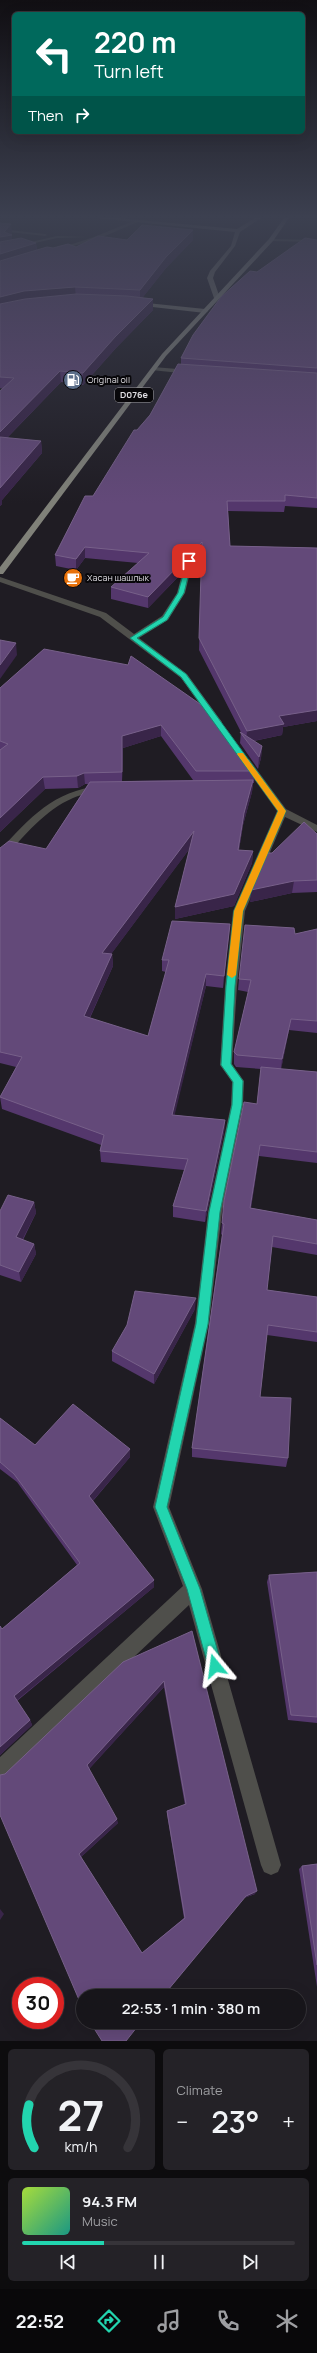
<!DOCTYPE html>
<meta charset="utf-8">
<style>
body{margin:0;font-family:Manrope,sans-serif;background:#242227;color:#f1f3f6;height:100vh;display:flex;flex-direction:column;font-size:15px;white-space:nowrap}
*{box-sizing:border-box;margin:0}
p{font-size:13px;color:#9e9fa2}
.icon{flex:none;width:22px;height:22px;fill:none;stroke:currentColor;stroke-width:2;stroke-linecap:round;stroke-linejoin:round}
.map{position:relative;height:2041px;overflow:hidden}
.panel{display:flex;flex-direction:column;gap:8px;padding:8px;background:#0d0c0e;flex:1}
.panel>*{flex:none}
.top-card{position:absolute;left:12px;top:12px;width:293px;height:122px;border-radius:6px;box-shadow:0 4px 16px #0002,0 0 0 1px #363439;background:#00695c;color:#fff;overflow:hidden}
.speed{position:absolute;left:12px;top:1977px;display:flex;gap:8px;font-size:20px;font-weight:700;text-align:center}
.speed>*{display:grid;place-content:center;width:52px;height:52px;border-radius:50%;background:#17151a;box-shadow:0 4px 16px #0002,0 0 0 1px #363439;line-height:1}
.speed .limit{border:6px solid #d22;background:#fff;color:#111}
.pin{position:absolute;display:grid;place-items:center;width:34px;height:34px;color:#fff;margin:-17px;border-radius:8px;box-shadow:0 2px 6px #0006}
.me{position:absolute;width:44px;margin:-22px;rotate:344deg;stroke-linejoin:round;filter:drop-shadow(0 0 3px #0008)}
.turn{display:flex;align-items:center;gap:14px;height:84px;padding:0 16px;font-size:18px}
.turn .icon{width:52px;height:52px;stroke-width:2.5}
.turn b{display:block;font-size:28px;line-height:34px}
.then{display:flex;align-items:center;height:38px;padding:0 16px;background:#0003;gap:8px;font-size:15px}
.big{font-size:30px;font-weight:600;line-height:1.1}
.panel .tile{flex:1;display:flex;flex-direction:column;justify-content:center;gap:6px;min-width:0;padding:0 14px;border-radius:6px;background:#242227}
.panel .dial{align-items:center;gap:0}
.dial svg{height:104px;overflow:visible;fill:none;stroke:#363439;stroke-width:7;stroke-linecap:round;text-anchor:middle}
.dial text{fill:#f1f3f6;stroke:none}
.song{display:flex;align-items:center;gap:12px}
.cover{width:48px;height:48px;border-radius:6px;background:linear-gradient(135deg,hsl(80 70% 55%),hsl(170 70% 35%))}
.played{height:4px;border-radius:2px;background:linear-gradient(90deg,#22d5af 30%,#363439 30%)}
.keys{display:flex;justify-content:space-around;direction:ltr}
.heat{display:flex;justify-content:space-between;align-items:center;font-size:22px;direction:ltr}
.panel .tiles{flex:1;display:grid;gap:8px;grid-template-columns:1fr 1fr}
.tile:last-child{grid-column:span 2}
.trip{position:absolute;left:76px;top:1989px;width:230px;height:40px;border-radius:20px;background:#17151a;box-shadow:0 4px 16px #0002,0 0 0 1px #363439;font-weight:600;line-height:40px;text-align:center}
.dock{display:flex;height:64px;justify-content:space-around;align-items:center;background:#09080a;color:#9e9fa2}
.dock .icon{width:28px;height:28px}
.dock .active{color:#22d5af}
.dock b{font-size:18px;color:#f1f3f6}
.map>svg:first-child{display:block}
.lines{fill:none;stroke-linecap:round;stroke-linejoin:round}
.street{fill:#4f4f4b;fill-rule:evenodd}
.secondary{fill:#6b6b65;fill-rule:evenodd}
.primary{fill:#808179;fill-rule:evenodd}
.wall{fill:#54376c;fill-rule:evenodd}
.shaded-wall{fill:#392549}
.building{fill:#634979;stroke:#776089;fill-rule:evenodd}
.route{fill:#22d5af;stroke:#168a72}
.slow{fill:#f59e0b}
.labels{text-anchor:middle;stroke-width:4;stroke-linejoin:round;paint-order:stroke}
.far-poi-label{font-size:9px;fill:#dfdde2;stroke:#08070a;text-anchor:start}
.shield{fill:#08070a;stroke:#9e9da1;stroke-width:1}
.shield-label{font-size:9px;font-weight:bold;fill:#dfdde2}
</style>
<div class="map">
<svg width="317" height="2041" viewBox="0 0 317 2041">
<rect width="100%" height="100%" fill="#1f1c23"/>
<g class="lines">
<g class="street">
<polygon points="136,220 140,221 98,239 56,251 54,250 94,237"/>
<polygon points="0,229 45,234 47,235 45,236 0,231"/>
<polygon points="57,236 87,237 57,238 0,251 0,249"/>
<polygon points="271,239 317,240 317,242 269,241"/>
<polygon points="153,367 190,370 193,372 190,374 151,370"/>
<polygon points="186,559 193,561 185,593 168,620 139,638 187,674 222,722 217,725 214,724 181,678 100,617 0,582 0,577 106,613 134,634 162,616 177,593"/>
<polygon points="246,758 249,759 286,809 317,825 317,832 285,817 245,911 237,986 232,1064 244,1081 243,1105 222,1212 209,1323 169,1507 202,1589 281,1865 278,1872 271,1875 264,1872 261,1865 189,1605 7,1777 0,1779 0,1757 183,1586 153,1507 195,1323 208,1212 231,1105 232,1082 220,1065 225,986 233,911 277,811 241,761"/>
<path d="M100 786 105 789 103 791C93 794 83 793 73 798 45 810 24 836 4 858L0 859V850C31 817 53 791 100 786Z"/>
</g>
<g class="secondary">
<polygon points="117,218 237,229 255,218 261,218 240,232 235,246 215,272 213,278 220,298 217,300 214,298 207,278 210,271 231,246 235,232 96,218"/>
<polygon points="137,302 205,309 208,311 205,313 135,305"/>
</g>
<polygon class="primary" points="284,218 289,218 273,241 166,356 3,574 0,574 0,567 162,354 269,239"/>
</g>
<g class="wall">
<polygon points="0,223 12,234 11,235 12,239 36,243 37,250 76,247 193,230 193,240 166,268 142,298 153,299 153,310 116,348 83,385 61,382 7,438 41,441 42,453 2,500 2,504 0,506 0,391 3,389 0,388"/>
<polygon points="317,240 317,508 285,506 284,512 228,511 230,546 317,548 317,721 283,727 282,735 254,741 262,746 261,758 258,769 240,743 241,732 199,650 202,553 194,561 185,558 180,575 148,608 111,599 111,587 138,563 85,558 76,570 56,566 55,555 137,430 150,415 181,364 181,358 257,272"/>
<path d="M44 649 255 771 254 783H253L252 792 243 825 239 850 253 851 252 863 234 906 175 919V907L190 848 111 954H112L113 966 90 1018 148 1036 166 972 162 971V960L230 924 223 988 206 986 174 1115 225 1120 224 1132 205 1222 173 1217V1206L184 1170 101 1162 100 1151 101 1145 2 1109 0 1097 16 1067 0 1063V848L46 849 88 784H85L78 788 45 789 0 832V688ZM161 736 193 780 122 781 123 748Z"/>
<polygon points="317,834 317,892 292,893 250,902 272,853"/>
<polygon points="317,929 317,1033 289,1030 281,1069 317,1072 317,1163 259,1156 251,1208 317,1220 317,1255 272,1247 267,1290 317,1297 317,1342 267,1335 260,1397 288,1458 286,1467 192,1457 192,1448 222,1235 221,1234 222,1223 257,1104 261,1069 236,1067 234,1064 234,1052 248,992 238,990 239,979 295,934"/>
<polygon points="34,1202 36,1213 23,1240 34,1244 36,1254 21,1282 0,1275 0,1211"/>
<polygon points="195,1309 154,1384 112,1361 112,1351"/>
<polygon points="0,1418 35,1445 130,1457 93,1501 154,1587 17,1701 30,1720 32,1725 0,1755 0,1626 2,1629 77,1565 17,1482 0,1469"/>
<polygon points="317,1572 317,1723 288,1720 267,1582 269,1575"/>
<path d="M192 1631 255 1894 244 1898 163 1996 5 1774ZM164 1687 185 1805 167 1811V1814L184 1918 142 1953 81 1857 118 1823 89 1769Z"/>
<polygon points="317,1864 317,1987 299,1869 302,1866"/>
</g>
<g class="shaded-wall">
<polygon points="11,224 12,234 11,235 12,235 12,245 0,247 0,237"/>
<polygon points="193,230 193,240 166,268 140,301 140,290 166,257"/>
<polygon points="36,243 37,253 0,264 0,254"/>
<polygon points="75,287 76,298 0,308 0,297 24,291"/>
<polygon points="153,299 153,310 116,348 83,385 83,373 115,337"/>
<polygon points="60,371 61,382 0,445 0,432"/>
<polygon points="41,441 42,453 2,500 2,504 0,506 0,488"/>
<polygon points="202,542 202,553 194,561 195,550"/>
<polygon points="85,547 85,558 76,570 76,559"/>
<polygon points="185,547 185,558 180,575 148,608 148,597"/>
<polygon points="16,643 17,655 0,679 0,665"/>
<polygon points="317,710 317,721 283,727 282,735 248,742 246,740 247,731 279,716"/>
<polygon points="161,725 161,736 123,748 122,784 122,736"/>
<polygon points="262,746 261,758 258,769 259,757"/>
<polygon points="84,773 85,784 78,788 77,776"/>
<polygon points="43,777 45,789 0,832 0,818"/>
<polygon points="253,780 252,792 243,825 237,862 238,850 244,813"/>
<polygon points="194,831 194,843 103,965 102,953"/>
<polygon points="253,851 252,863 234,906 175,919 175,907"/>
<polygon points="294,881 292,893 250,902 251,890"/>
<polygon points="230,924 229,936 223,988 224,976"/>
<polygon points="112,954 113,966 85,1028 84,1016"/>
<polygon points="206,974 206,986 172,1126 172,1115"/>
<polygon points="291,1019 289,1030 281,1070 282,1059"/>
<polygon points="225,1120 224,1132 205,1222 206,1211"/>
<polygon points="260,1145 259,1156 249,1219 250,1208"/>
<polygon points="34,1202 36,1213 18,1248 16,1237"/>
<polygon points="34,1244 36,1254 21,1282 19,1272"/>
<polygon points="196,1298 195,1309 154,1384 154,1374"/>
<polygon points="130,1449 130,1457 90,1504 89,1496"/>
<polygon points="154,1580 154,1587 16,1701 14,1696"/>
<polygon points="164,1681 164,1687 88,1770 87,1765"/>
<polygon points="30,1720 32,1725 0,1755 0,1747"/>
<polygon points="117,1819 118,1823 81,1857 79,1854"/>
<polygon points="257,1891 255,1894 244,1898 246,1896"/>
<polygon points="0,1909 4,1914 0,1920"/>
</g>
<g class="building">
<polygon points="0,223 11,224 4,232 12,235 0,237"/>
<polygon points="142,225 193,230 166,257 140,290 75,287 24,291 0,297 0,261 47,247 53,248 68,244 76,247 98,236 127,240"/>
<polygon points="21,238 36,243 0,254 0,242"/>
<polygon points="305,238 317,240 317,368 181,358 193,335 221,297 250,271 257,272"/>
<polygon points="76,294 127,296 153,299 115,337 83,373 60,371 0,432 0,391 14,378 0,377 0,304 25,299"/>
<polygon points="178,364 317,373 317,498 285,495 285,501 227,501 230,546 317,548 317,710 279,716 284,724 247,731 199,638 202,542 195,550 185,547 180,564 148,597 111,587 149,553 85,547 76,559 55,555 85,496 93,496 134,430 137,430 150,415"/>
<polygon points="0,437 41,441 0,488"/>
<polygon points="0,640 16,643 0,665"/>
<polygon points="44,649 128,665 131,656 213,713 255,771 196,771 161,725 122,736 122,772 84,773 77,776 43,777 0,818 0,750 8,744 0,741 0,688"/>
<polygon points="240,732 262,746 259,757"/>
<polygon points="253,780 244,813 238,850 253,851 234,894 175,907 194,831 102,953 112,954 84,1016 148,1036 169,960 162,960 172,921 230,924 224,976 206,974 172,1115 225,1120 206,1211 173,1206 188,1159 100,1151 104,1135 0,1097 22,1057 0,1052 0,848 9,841 46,849 90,782"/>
<polygon points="304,822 317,834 317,880 294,881 251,890 268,853 272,853"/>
<polygon points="245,925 294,928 295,934 317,929 317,1021 291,1019 282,1059 237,1055 234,1052 251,980 239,979"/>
<polygon points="261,1067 317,1072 317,1152 260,1145 250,1208 317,1220 317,1244 273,1236 267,1290 317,1297 317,1332 268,1325 260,1397 291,1398 288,1458 192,1448 224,1224 222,1223 224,1201 244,1102 257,1104"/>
<polygon points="8,1195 34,1202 16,1237 34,1244 19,1272 0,1265 0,1211"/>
<polygon points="135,1291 196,1298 154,1374 112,1351 127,1325"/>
<polygon points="73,1404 130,1449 89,1496 154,1580 14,1696 30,1720 0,1747 0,1626 2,1629 80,1563 14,1474 0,1462 0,1418 35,1445"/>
<polygon points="317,1572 317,1717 291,1715 269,1575"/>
<path d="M192 1631 257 1891 246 1896 163 1996H83V2009L0 1815V1775L5 1774 123 1662ZM164 1681 186 1804 167 1811 185 1918 142 1953 79 1854 117 1819 87 1765Z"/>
<polygon points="317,1864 317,1965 302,1866"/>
<polygon points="90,2022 141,2022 126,2041 102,2041"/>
</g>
<linearGradient id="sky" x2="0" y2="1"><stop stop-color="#110f13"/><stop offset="0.43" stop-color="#3c4050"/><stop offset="1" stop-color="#3c4050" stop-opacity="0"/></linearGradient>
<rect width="317" height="504" fill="url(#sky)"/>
<polygon class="route" points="187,560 192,561 184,593 167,620 137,638 186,674 286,811 243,911 235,986 231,1064 243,1081 242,1105 220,1212 208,1324 167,1507 200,1589 222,1666 220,1670 215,1672 210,1670 208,1666 187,1589 155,1507 196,1324 209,1212 232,1105 233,1082 221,1065 226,986 234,911 278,811 181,677 130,638 163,617 178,593"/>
<polygon class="slow" points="238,753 243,753 286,811 243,911 236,975 232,978 227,975 234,911 278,811 237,754"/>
<defs>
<g id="fuel-disc" transform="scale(1)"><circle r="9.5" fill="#5c6f8a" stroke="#08070a"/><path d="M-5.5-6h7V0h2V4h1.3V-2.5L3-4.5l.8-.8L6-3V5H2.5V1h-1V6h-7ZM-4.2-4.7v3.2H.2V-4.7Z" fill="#fff"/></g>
<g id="cafe-disc" transform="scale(1)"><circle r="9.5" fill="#e8710a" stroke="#08070a"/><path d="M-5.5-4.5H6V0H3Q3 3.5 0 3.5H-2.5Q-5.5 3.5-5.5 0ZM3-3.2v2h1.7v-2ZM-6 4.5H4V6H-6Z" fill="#fff"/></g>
</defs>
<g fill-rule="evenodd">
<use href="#fuel-disc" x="73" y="380"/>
<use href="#cafe-disc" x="73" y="578"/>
</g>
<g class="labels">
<g class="far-poi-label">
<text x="87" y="383">Original oil</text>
<text x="87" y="581">Хасан шашлык</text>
</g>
<rect class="shield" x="115" y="388" width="38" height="14" rx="3"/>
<g class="shield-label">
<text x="134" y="398">D076e</text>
</g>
</g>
</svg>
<div class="speed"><div class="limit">30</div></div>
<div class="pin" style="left:189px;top:561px;background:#d93025"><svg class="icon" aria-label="arrive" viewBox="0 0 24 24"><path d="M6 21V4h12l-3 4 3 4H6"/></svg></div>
<svg class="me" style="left:215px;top:1666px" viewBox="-20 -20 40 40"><path d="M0-17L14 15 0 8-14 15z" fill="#22d5af" stroke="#fff" stroke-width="4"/></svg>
<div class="trip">22:53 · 1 min · 380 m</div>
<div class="top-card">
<div class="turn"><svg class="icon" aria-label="left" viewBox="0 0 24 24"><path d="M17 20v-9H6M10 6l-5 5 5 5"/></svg><div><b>220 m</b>Turn left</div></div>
<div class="then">Then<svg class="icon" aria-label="right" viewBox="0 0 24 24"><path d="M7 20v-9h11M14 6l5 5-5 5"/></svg></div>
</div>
</div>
<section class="panel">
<div class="tiles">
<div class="tile dial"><svg viewBox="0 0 100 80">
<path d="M14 69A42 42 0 1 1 86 69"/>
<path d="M14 69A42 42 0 0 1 10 36" stroke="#22d5af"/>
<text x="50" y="56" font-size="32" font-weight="700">27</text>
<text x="50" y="72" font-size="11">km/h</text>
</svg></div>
<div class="tile"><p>Climate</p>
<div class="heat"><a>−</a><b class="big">23°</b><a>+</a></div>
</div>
<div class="tile">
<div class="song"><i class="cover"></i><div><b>94.3 FM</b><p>Music</p></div></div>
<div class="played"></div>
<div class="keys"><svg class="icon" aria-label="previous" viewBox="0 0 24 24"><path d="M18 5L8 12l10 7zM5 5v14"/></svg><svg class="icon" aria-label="pause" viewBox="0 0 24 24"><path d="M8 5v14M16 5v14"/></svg><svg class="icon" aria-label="next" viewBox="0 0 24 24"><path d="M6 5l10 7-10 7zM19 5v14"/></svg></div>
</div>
</div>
</section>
<nav class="dock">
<b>22:52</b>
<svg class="icon active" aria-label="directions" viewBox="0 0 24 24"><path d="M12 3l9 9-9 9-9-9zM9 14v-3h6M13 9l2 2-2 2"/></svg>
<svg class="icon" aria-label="music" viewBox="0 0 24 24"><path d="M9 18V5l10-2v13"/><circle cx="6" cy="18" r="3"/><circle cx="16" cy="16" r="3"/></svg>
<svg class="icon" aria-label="phone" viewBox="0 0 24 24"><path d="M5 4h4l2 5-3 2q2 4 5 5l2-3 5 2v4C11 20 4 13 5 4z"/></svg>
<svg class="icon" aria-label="climate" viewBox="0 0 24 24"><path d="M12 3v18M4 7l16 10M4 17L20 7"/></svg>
</nav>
